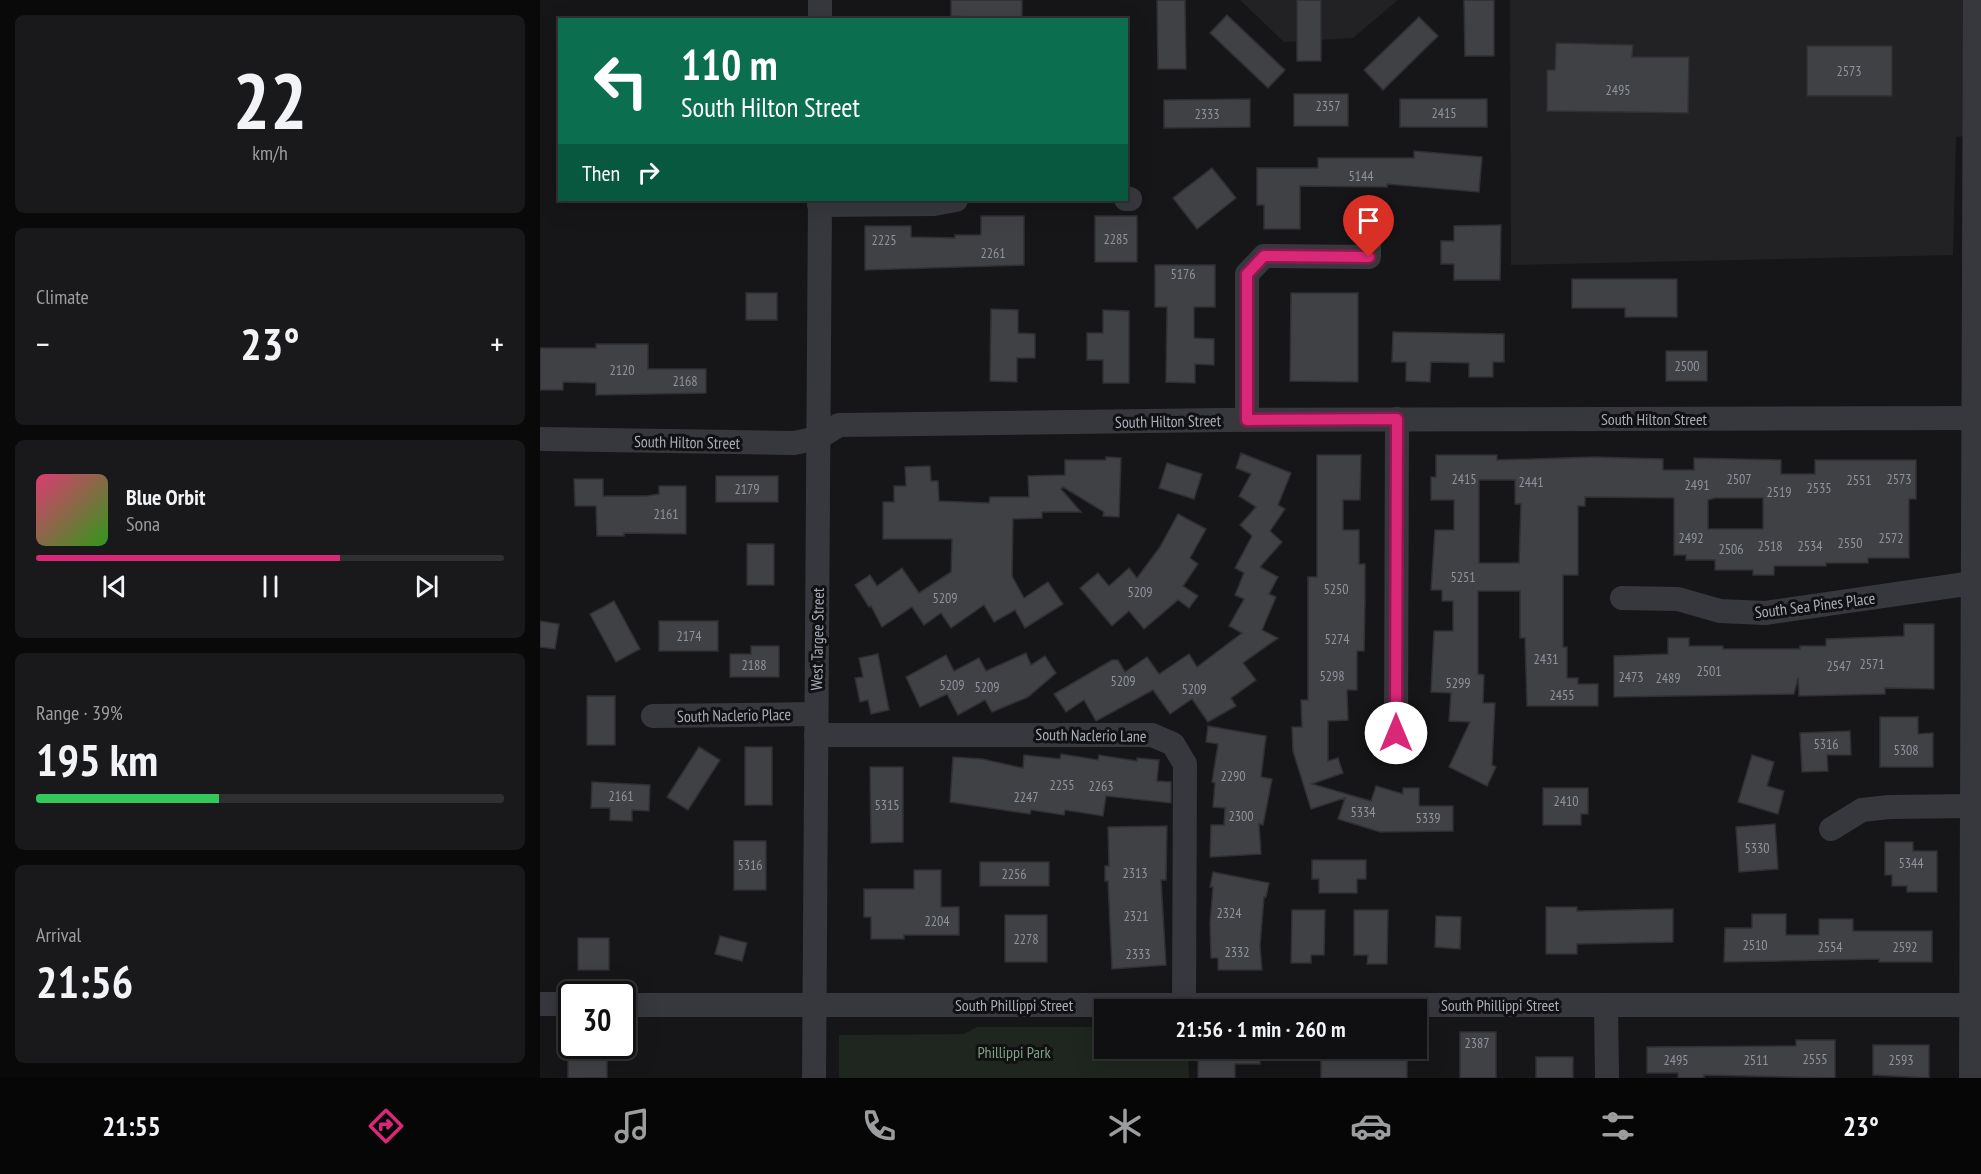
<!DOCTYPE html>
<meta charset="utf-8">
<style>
body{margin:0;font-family:"PT Sans Narrow",sans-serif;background:#19191b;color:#f1f3f6;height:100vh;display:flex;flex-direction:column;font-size:22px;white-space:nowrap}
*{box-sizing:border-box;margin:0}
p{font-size:20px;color:#9c9d9f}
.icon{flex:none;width:33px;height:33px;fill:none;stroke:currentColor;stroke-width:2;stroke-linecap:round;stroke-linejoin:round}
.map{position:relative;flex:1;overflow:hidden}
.panel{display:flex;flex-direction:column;gap:15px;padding:15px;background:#09090a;width:540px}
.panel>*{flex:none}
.banner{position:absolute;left:18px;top:18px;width:570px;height:183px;border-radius:0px;box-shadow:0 6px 24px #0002,0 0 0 2px #303032;background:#0b6e4f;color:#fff;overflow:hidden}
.speed{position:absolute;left:18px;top:981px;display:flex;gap:12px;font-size:30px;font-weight:700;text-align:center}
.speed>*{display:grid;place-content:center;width:78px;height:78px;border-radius:50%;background:#101012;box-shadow:0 6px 24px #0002,0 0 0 2px #303032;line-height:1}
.speed .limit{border:3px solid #111;border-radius:9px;background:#fff;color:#111}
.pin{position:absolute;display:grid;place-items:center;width:51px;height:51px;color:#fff;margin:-62px -26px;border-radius:50% 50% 50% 0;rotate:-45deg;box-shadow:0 0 6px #0007}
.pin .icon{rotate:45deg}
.me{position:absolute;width:66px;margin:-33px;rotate:0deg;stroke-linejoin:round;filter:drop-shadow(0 0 4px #0008)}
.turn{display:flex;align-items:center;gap:21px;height:126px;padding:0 24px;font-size:27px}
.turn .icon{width:78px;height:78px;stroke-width:2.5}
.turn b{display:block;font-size:42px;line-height:51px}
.then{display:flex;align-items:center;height:57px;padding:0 24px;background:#0003;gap:12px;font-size:22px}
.big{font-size:45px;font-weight:600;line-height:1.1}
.panel .tile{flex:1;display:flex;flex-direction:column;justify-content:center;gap:9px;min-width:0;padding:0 21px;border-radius:9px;background:#19191b}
.panel .dial{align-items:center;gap:0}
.dial b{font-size:78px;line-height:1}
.song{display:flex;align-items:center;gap:18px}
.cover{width:72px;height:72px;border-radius:9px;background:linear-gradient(135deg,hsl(340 70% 55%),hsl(110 70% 35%))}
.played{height:6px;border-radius:3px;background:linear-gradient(90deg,#db2777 65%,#303032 65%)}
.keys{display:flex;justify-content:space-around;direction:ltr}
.heat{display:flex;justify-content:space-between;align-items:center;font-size:33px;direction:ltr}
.charge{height:9px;border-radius:4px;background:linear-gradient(90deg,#34c759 39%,#303032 0)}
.trip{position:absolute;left:554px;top:999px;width:333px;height:60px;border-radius:0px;background:#101012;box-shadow:0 6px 24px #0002,0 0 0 2px #303032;font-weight:600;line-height:60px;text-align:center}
.menu{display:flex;height:96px;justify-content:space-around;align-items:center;background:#060607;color:#9c9d9f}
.menu .icon{width:42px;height:42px}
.menu .on{color:#db2777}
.menu b{font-size:27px;color:#f1f3f6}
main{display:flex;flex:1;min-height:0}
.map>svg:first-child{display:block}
.built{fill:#222225}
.green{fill:#1e261f}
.building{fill:#404145;stroke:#303034;stroke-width:1.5;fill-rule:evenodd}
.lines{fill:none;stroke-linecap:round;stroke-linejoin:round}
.minor{stroke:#37383d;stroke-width:24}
.route-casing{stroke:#8e194d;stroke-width:15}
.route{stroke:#db2777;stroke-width:10}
.labels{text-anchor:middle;stroke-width:6;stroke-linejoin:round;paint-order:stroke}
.number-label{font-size:14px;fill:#8e929b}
.street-label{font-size:16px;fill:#a8adb8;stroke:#111113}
.park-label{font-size:16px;fill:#7fa381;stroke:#111113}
</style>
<main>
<section class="panel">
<div class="tile dial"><b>22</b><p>km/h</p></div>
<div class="tile"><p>Climate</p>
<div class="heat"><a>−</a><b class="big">23°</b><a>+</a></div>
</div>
<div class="tile">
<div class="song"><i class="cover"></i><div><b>Blue Orbit</b><p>Sona</p></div></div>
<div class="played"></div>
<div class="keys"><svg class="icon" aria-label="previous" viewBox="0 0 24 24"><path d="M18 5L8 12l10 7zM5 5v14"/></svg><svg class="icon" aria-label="pause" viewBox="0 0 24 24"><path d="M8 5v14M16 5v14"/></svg><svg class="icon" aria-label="next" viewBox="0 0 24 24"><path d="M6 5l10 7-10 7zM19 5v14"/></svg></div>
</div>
<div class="tile"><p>Range · 39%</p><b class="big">195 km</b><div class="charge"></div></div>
<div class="tile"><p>Arrival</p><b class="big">21:56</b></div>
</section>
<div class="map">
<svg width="1441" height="1078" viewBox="0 0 1441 1078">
<rect width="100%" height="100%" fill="#161618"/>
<g class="built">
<polygon points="700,0 858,0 813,38 744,42"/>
<polygon points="970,0 1441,0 1441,135 1416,137 1413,255 971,265"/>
</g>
<polygon class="green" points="437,1027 564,1027 564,1048 648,1049 649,1078 299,1078 299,1035 424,1034"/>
<g class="building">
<polygon points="411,0 482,0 482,20 411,16"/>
<polygon points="617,0 645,0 646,69 618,69"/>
<rect x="757" y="0" width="24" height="61"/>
<polygon points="924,0 954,0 954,56 925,56"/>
<polygon points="687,15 745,70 728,88 670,33"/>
<polygon points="879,17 898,36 843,90 824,70"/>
<polygon points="1016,43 1093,45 1092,57 1149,57 1148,113 1007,111 1007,70 1015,70"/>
<rect x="1267" y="46" width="85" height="50"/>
<rect x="754" y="94" width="54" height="32"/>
<polygon points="710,99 710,127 624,128 624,100"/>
<rect x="860" y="99" width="87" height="28"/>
<polygon points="874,151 942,157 939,192 847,184 847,187 760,186 760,229 724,229 724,205 717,205 717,168 778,168 778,158 874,158"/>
<polygon points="672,168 696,198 657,229 633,198"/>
<polygon points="441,216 484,216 484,265 325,270 325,226 371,226 371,237 415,238 415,235 441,235"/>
<rect x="555" y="216" width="42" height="46"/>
<polygon points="961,225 960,280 914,280 914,264 901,264 901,241 914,241 914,226"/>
<polygon points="615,265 675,265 675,307 654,307 654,338 674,339 674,365 655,364 655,383 626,382 627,307 615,307"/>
<polygon points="1032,279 1137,279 1137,317 1085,317 1085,308 1032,308"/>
<rect x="206" y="293" width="31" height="27"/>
<polygon points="751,293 818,293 818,382 750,381"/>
<polygon points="451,309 478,310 478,333 495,334 495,358 477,358 477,382 450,381"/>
<polygon points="563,310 589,311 589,383 563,383 563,360 547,360 547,333 563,333"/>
<polygon points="853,332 964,334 964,362 953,362 953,377 929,377 929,363 891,362 890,382 866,381 866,362 852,362"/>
<polygon points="56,344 108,344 108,369 166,369 166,393 56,395 56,383 23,382 23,390 0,390 0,348 56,348"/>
<rect x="1126" y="351" width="41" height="30"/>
<polygon points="701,453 751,473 738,505 745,509 730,531 742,542 720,567 738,577 729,594 736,597 722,630 738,638 703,663 716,680 691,698 696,706 668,722 652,699 630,714 613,690 556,721 544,700 526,712 514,694 572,660 578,660 585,672 607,657 619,674 649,654 657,667 702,633 689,626 704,599 695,595 704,573 695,568 712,536 700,525 716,507 699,496 711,474 696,468"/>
<polygon points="777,455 821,455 820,500 803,500 803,530 819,530 819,564 825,564 825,602 824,651 817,651 817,690 807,690 808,720 788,721 788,761 798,758 803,773 772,784 831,801 836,786 863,794 863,788 879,788 879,806 913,806 913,831 840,832 798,819 805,798 771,809 753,751 752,727 762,727 761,700 768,700 768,577 777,577"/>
<path d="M896 455H957V460L1053 457 1123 459V470H1154V458L1241 460V474H1275V460H1376V499H1369V558H1328V563H1286V566H1234V575H1213V570H1175V560H1146V555H1134V498L1045 497V506H1038V575H1023V647H1027V678H1038V684H1058V706H987L985 638H980V591H938V674L944 675 943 703H955L952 765 956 767 947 786 909 767 930 722 909 721 911 693 891 692 894 631H913V601H902V590H891L895 530H914V500H891V477H896ZM939 480H975V504H981L979 563H939ZM1175 498H1223V529H1168V500Z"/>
<polygon points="566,457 581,458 579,517 563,516 564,512 523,487 521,489 541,512 502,512 502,518 473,519 472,576 484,598 508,582 523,604 485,628 475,610 454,622 444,605 411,628 401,613 384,625 372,607 342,627 331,606 329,607 315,585 330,575 337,586 362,568 379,593 411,572 412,539 343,539 343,502 354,502 354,486 366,486 365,467 390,466 391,481 398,481 399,501 449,503 450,497 489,497 488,476 525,475 525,460 566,460"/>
<polygon points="627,463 662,474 654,499 619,488"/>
<rect x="176" y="476" width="62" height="26"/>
<polygon points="34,479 63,479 63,496 106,496 119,494 119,486 146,486 146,534 84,533 84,536 57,536 56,506 35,506"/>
<polygon points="638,514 666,529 650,558 658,564 643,586 658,596 649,608 638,600 604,629 589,611 572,626 540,588 558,573 569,586 589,568 597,578 620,547"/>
<rect x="207" y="544" width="27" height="41"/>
<polygon points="74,601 100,649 76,662 50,614"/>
<polygon points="0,621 19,624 15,649 0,647"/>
<rect x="119" y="621" width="59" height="30"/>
<polygon points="1364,624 1394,624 1394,689 1345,688 1345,694 1259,696 1258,678 1254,694 1074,697 1074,656 1128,654 1128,638 1149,638 1149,646 1183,646 1183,649 1260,649 1260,646 1286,646 1286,639 1364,636"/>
<polygon points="211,646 239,646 239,677 190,677 190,654 211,654"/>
<polygon points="486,653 491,665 505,656 516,673 488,697 452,712 445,700 418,715 407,694 380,707 366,677 406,655 414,671 439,658 446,671"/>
<polygon points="338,654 349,710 331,714 328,700 320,702 315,678 323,677 319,658"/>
<rect x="47" y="696" width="28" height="49"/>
<polygon points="1340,717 1378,717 1378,734 1393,733 1393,767 1340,767"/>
<polygon points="668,726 726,736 721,777 732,779 723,825 719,824 721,854 670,857 671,825 684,825 685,808 673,807 675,783 672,782 678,744 666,742"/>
<polygon points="1310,731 1311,755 1287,755 1288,771 1262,772 1260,733"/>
<polygon points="159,747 180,760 148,810 127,797"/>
<rect x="205" y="747" width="27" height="58"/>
<polygon points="521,754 558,760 559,755 597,761 597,758 619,760 617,781 631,782 631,803 566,796 563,816 525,810 524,815 491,810 490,814 410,802 413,757 442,759 483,768 484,755 520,759"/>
<polygon points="1212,755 1234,762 1227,786 1244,791 1238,814 1198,802"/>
<polygon points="330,767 363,767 363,842 331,843"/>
<polygon points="52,782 110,785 109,811 92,810 92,821 70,820 70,808 51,808"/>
<polygon points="1003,788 1048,788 1048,814 1041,814 1041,825 1003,825"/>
<polygon points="1235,824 1238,869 1199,872 1196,827"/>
<polygon points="627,826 626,880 621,880 626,965 572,969 568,881 565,881 565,866 569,866 568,827"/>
<rect x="194" y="841" width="32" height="49"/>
<polygon points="1345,842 1373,842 1373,851 1397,851 1397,892 1367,892 1367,886 1352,886 1352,875 1345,875"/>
<polygon points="772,860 826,860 826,879 817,879 817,893 779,893 779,879 772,879"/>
<rect x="440" y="862" width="69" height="24"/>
<polygon points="374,870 401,870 401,907 419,907 419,935 364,935 364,939 331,939 331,917 324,917 324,889 374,889"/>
<polygon points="673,872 729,883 726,897 724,897 720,946 722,970 678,970 678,958 671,958 670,923 673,887 670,887"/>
<polygon points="1006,907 1037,907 1037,911 1133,909 1133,942 1037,944 1037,954 1006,954"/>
<polygon points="752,910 785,910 784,955 771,955 771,963 751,963"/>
<polygon points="814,910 848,910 847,964 827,964 828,955 814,955"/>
<polygon points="1212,914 1246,914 1246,935 1279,935 1279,919 1313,919 1313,931 1392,931 1392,962 1339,962 1339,959 1184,962 1185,928 1212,928"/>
<rect x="465" y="915" width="42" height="47"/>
<polygon points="896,916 921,917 920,949 895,947"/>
<polygon points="180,936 207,943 202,961 175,954"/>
<rect x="38" y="938" width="31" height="32"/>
<rect x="920" y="1032" width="36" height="46"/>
<polygon points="1256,1040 1295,1040 1295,1078 1164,1075 1164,1078 1138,1078 1138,1073 1107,1073 1107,1047 1256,1046"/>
<polygon points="1333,1045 1389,1045 1389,1078 1333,1075"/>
<polygon points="28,1046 55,1046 55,1050 67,1050 67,1078 28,1078"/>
<polygon points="658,1048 720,1048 720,1064 695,1064 695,1078 658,1078"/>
<rect x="781" y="1048" width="86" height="30"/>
<rect x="996" y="1057" width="37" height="21"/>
</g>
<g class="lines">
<g class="minor">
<polyline points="280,0 280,20"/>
<polyline points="586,199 590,199"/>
<polyline points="279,205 394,204 416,200"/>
<polyline points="707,420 707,274 724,256 829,257 829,235"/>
<polyline points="0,439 254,443 278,438 299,425 682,420 1441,418"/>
<polyline points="1082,598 1138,599 1180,611 1225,613 1433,583"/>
<polyline points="113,716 276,714"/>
<polyline points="856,733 857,419"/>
<polyline points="276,735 612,735 633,744 645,764 644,1005"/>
<polyline points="1291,829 1322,810 1349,807 1432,806"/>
<polyline points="0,1004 32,1004"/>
<polyline points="82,1005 1431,1005 1441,1002"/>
<polyline points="1066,1005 1067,1078"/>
<polyline points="274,1078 280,200"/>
<polyline points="1431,1078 1435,0"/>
</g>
</g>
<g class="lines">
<g class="route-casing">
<polyline id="route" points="829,257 724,256 707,274 707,420 857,419 856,733"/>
</g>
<use href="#route" class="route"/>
</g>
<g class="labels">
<g class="number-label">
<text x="1309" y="76">2573</text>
<text x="1078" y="95">2495</text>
<text x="788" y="111">2357</text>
<text x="904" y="118">2415</text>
<text x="667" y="119">2333</text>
<text x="821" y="181">5144</text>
<text x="576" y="244">2285</text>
<text x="344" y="245">2225</text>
<text x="453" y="258">2261</text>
<text x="643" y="279">5176</text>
<text x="1147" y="371">2500</text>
<text x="82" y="375">2120</text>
<text x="145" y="386">2168</text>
<text x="924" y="484">2415</text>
<text x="1199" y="484">2507</text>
<text x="1359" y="484">2573</text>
<text x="1319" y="485">2551</text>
<text x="991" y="487">2441</text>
<text x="1157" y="490">2491</text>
<text x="1279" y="493">2535</text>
<text x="207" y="494">2179</text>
<text x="1239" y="497">2519</text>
<text x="126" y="519">2161</text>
<text x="1151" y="543">2492</text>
<text x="1351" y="543">2572</text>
<text x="1310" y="548">2550</text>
<text x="1230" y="551">2518</text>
<text x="1270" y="551">2534</text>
<text x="1191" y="554">2506</text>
<text x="923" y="582">5251</text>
<text x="796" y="594">5250</text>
<text x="600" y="597">5209</text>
<text x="405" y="603">5209</text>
<text x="149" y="641">2174</text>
<text x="797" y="644">5274</text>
<text x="1006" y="664">2431</text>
<text x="1332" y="669">2571</text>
<text x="214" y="670">2188</text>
<text x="1299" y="671">2547</text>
<text x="1169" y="676">2501</text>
<text x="792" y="681">5298</text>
<text x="1091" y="682">2473</text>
<text x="1128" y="683">2489</text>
<text x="583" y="686">5209</text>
<text x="918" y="688">5299</text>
<text x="412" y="690">5209</text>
<text x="447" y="692">5209</text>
<text x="654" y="694">5209</text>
<text x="1022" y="700">2455</text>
<text x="1286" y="749">5316</text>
<text x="1366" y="755">5308</text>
<text x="693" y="781">2290</text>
<text x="522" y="790">2255</text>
<text x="561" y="791">2263</text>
<text x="81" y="801">2161</text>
<text x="486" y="802">2247</text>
<text x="1026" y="806">2410</text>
<text x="347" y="810">5315</text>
<text x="823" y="817">5334</text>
<text x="701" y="821">2300</text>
<text x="888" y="823">5339</text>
<text x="1217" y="853">5330</text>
<text x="1371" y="868">5344</text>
<text x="210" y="870">5316</text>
<text x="595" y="878">2313</text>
<text x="474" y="879">2256</text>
<text x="689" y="918">2324</text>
<text x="596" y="921">2321</text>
<text x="397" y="926">2204</text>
<text x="486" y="944">2278</text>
<text x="1215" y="950">2510</text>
<text x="1290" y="952">2554</text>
<text x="1365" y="952">2592</text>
<text x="697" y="957">2332</text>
<text x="598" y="959">2333</text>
<text x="937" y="1048">2387</text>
<text x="1275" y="1064">2555</text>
<text x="1136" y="1065">2495</text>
<text x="1216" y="1065">2511</text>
<text x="1361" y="1065">2593</text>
</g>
<g class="street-label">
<text x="1114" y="425">South Hilton Street</text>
<text transform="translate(628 421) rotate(-1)" y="6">South Hilton Street</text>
<text transform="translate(147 442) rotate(1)" y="6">South Hilton Street</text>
<text transform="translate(1275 605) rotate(-7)" y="6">South Sea Pines Place</text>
<text transform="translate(277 639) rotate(-89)" y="6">West Targee Street</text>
<text transform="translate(194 715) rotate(-1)" y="6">South Naclerio Place</text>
<text transform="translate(551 735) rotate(1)" y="6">South Naclerio Lane</text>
<text x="474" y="1011">South Phillippi Street</text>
<text x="960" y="1011">South Phillippi Street</text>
</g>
<g class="park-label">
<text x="474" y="1058">Phillippi Park</text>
</g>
</g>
</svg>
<div class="speed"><div class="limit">30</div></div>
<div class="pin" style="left:829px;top:257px;background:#d93025"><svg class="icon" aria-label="arrive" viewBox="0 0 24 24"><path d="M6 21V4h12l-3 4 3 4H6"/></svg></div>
<svg class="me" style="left:856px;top:733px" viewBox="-20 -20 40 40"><circle r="19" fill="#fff"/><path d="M0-13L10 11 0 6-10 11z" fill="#db2777"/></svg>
<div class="trip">21:56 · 1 min · 260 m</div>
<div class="banner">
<div class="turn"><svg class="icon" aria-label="left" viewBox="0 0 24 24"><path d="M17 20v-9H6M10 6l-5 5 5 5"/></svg><div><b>110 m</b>South Hilton Street</div></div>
<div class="then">Then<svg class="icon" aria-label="right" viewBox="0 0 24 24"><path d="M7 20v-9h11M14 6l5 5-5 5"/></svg></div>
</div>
</div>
</main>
<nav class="menu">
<b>21:55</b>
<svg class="icon on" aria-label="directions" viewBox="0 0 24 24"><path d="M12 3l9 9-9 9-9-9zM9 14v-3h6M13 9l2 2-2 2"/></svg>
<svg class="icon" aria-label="music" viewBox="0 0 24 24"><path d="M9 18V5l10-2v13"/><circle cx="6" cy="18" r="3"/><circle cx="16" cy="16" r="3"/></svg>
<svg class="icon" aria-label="phone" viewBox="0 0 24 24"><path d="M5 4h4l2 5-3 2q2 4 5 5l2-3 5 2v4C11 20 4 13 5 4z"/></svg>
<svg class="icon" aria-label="climate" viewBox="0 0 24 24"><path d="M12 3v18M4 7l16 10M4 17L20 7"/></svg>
<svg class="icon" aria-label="car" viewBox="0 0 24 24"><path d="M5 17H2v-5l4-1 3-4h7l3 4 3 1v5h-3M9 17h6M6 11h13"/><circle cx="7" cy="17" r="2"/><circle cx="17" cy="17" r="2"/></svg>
<svg class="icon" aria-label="filters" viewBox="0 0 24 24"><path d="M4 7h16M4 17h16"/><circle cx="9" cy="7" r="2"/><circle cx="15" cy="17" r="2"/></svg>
<b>23°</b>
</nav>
